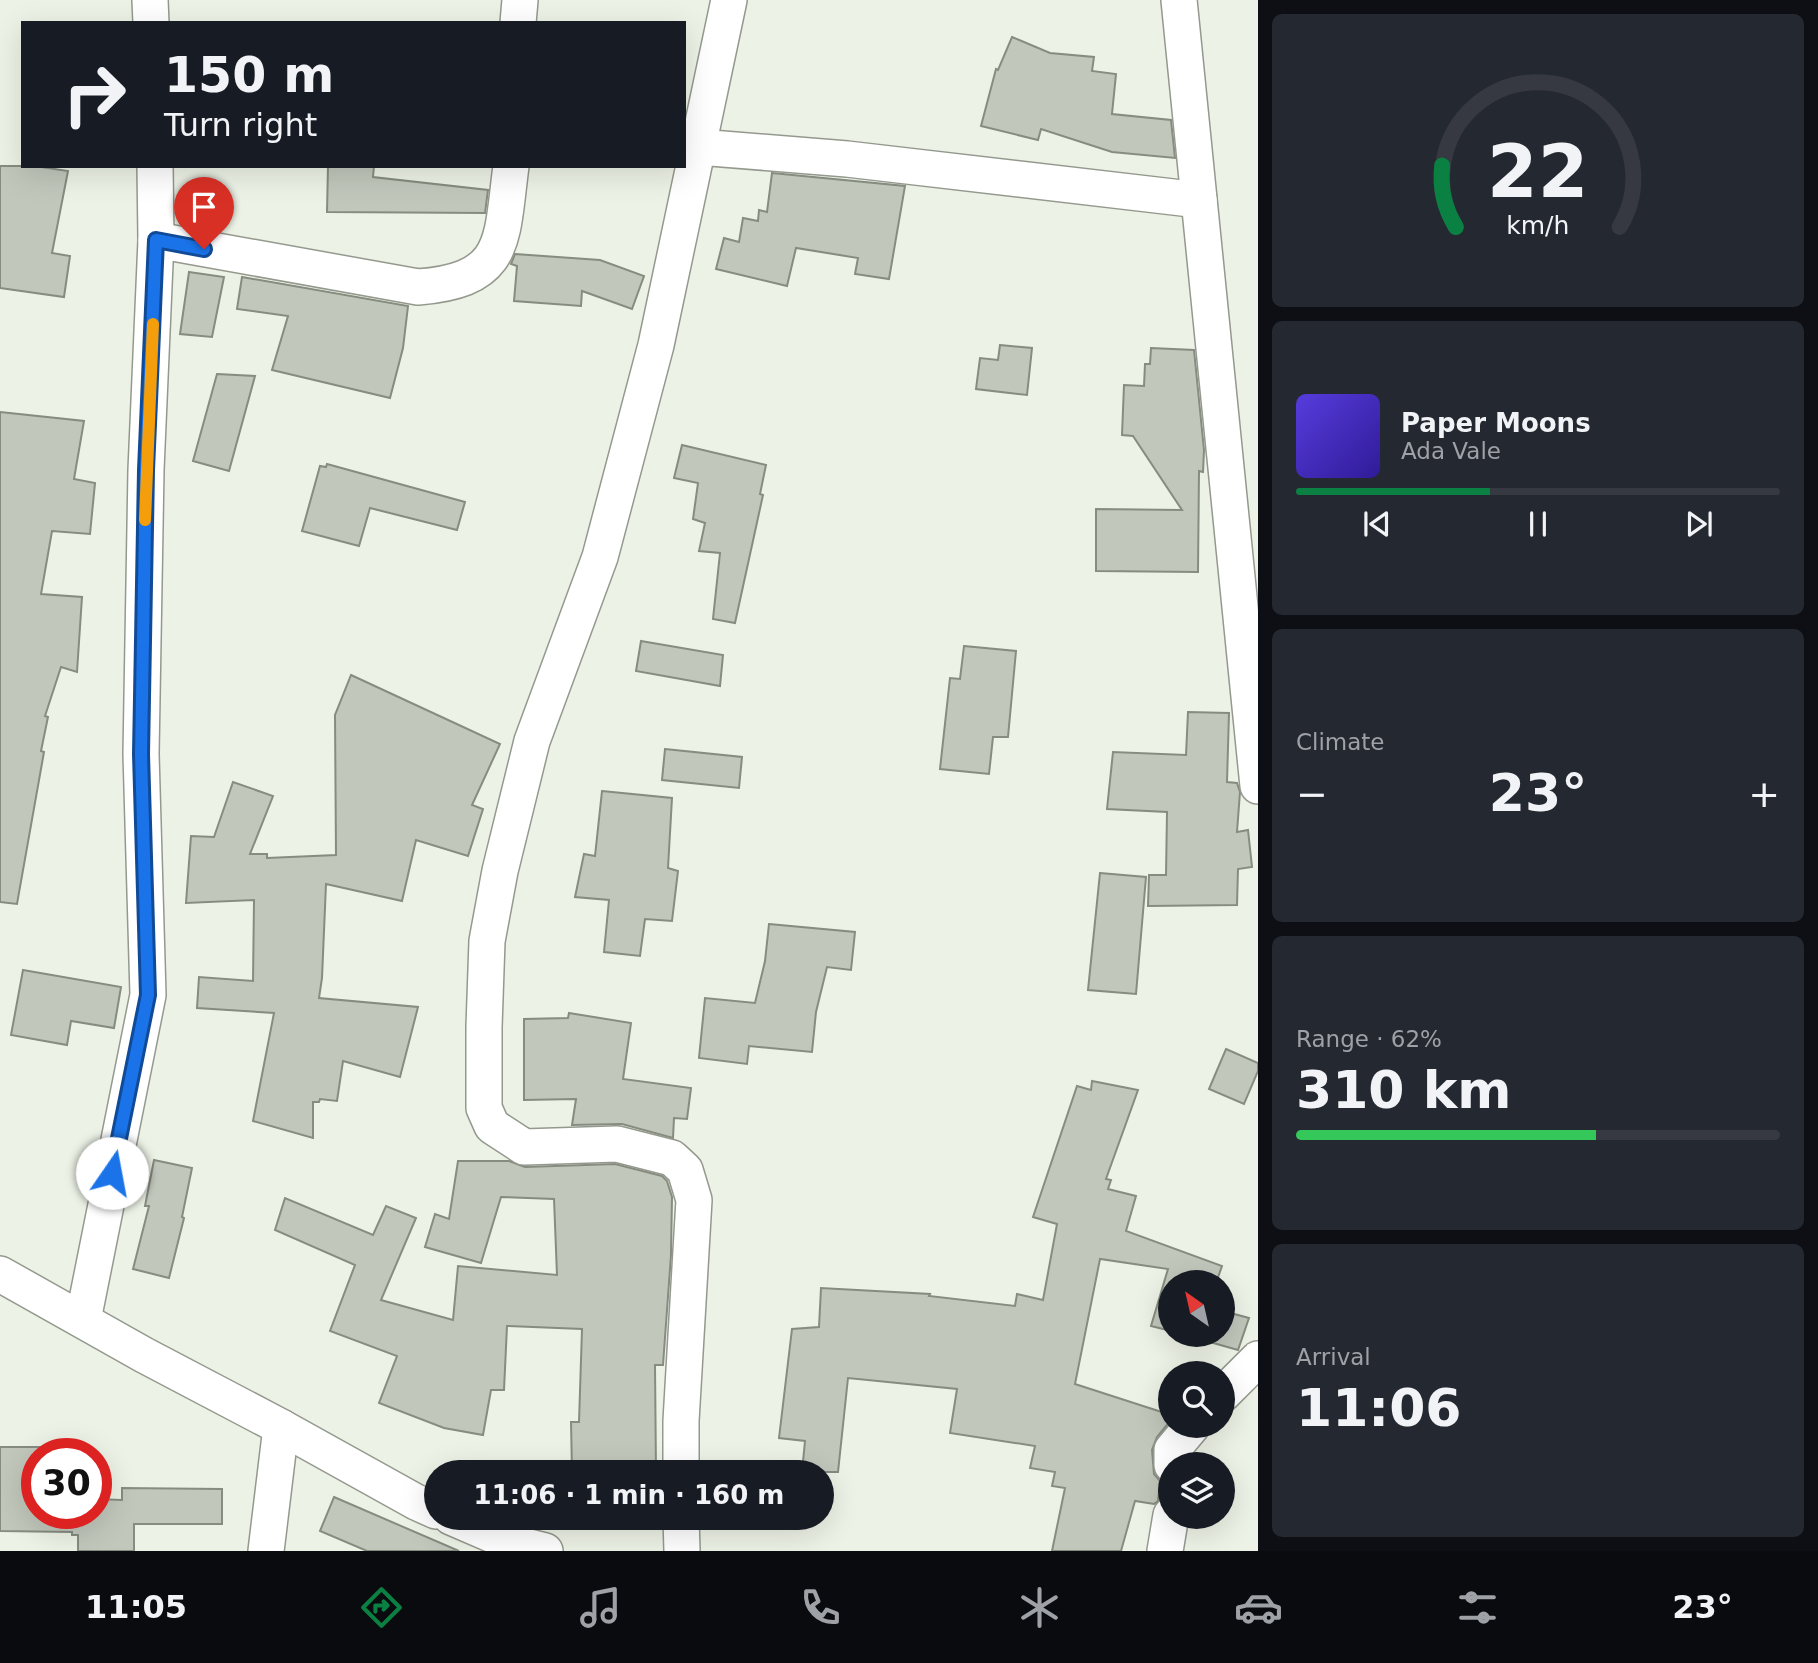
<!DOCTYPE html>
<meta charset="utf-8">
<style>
body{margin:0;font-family:"DejaVu Sans",sans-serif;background:#242831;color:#f1f3f6;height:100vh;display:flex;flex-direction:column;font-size:26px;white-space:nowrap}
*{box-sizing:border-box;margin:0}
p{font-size:23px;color:#9ea1a6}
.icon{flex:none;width:38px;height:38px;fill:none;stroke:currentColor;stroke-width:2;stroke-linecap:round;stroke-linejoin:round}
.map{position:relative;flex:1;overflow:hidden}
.drawer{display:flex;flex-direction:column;gap:14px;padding:14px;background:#0d0f14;width:560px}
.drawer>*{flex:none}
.hud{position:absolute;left:21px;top:21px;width:665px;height:147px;border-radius:0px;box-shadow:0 7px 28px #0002;background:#171b24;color:#f1f3f6;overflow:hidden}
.needle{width:46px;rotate:326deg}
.fabs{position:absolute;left:1158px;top:1270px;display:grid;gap:14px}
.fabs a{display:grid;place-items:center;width:77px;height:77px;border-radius:50%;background:#171b24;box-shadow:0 7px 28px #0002;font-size:35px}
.speed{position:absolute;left:21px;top:1438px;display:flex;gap:14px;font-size:35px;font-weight:700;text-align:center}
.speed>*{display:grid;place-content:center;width:91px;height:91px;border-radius:50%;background:#171b24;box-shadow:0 7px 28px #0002;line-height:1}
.speed .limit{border:10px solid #d22;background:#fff;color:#111}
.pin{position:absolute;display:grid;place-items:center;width:60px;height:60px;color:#fff;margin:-72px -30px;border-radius:50% 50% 50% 0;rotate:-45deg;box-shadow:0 0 7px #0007}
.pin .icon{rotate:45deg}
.me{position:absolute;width:77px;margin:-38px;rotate:12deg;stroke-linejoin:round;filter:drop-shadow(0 0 5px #0008)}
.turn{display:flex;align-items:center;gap:24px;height:147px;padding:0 28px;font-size:32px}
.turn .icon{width:91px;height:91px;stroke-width:2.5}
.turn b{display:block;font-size:49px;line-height:60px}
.big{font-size:52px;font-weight:700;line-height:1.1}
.drawer .tile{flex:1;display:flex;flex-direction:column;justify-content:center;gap:10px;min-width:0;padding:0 24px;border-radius:10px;background:#242831}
.drawer .dial{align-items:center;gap:0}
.dial svg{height:182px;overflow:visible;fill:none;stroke:#363941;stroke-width:7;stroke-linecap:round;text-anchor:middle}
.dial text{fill:#f1f3f6;stroke:none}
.song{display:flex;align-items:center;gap:21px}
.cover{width:84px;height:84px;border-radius:10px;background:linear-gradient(135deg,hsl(250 70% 55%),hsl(250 70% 35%))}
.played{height:7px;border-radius:4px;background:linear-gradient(90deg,#0b8043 40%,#363941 40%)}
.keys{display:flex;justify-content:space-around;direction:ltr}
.heat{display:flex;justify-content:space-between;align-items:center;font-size:38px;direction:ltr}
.charge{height:10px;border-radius:5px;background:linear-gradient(90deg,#34c759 62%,#363941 0)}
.trip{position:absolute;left:424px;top:1460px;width:410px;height:70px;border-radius:35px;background:#171b24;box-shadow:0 7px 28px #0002;font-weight:700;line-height:70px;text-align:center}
.menu{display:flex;height:112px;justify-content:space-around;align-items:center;background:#090b0e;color:#9ea1a6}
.menu .icon{width:49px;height:49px}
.menu .current{color:#0b8043}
.menu b{font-size:32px;color:#f1f3f6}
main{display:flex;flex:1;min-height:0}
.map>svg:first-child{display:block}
.building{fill:#c1c7bb;stroke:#868c80;stroke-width:2}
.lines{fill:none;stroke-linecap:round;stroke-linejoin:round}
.street-casing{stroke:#94998e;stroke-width:38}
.street{stroke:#fff;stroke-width:35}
.route-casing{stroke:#114b97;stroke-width:18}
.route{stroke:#1a73e8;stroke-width:12}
.slow{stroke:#f59e0b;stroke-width:12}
</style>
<main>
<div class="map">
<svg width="1258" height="1551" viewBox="0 0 1258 1551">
<rect width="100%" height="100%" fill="#edf2e6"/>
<g class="building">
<polygon points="1012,37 1050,53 1094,57 1092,71 1116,74 1112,114 1171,120 1175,158 1112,152 1041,129 1038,140 981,126 996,69 998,70"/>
<polygon points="0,166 35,166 68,171 52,253 70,256 64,297 0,288"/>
<polygon points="328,166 374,166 373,177 488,190 485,213 327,212"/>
<polygon points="772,173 905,186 889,279 855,274 858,258 796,248 787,286 716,269 724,238 739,242 743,218 758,221 759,210 767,212"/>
<polygon points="515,254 600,260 644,276 632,309 582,291 581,306 514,301 517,266 511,264"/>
<polygon points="189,272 224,277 212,337 180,334"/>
<polygon points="242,277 408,306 403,348 390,398 272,370 288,316 237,309"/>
<polygon points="1000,345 1032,348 1027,395 976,389 980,358 998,360"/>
<polygon points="1151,348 1194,350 1204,450 1203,472 1199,471 1198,572 1096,571 1096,509 1182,510 1133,436 1122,435 1124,385 1144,386 1145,364 1150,364"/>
<polygon points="217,374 255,376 229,471 193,461"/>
<polygon points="0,412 84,421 74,479 95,483 90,534 52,531 41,594 82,597 77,672 61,667 45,716 48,717 41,751 44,752 17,904 0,902"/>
<polygon points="682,445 766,465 760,494 763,495 735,623 713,619 720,553 699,551 705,523 693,519 698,483 674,478"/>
<polygon points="327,464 465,502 457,530 370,508 359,546 302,531 320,466 326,467"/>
<polygon points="641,641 723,655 720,686 636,671"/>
<polygon points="964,646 1016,651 1008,737 993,737 989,774 940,769 950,678 960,679"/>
<polygon points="351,675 500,744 472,805 483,809 468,856 416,840 402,901 326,884 322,978 319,998 418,1007 400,1077 343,1061 337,1101 320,1099 319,1102 313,1102 313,1138 253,1121 274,1013 197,1008 199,977 253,981 254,900 186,903 191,836 214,837 233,782 273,796 250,854 267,854 267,858 336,855 335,715"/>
<polygon points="1188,712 1229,713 1227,782 1237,783 1240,792 1237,832 1248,830 1252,867 1238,869 1237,905 1148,906 1149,875 1166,875 1167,812 1107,809 1113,752 1186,755"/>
<polygon points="665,749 742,757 739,788 662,780"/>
<polygon points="602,791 672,798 668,868 678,871 672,921 645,919 640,956 604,952 609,900 575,897 584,854 595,856"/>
<polygon points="1100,873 1146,877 1136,994 1088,990"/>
<polygon points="769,924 855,932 851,970 827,967 816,1012 812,1052 749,1046 747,1064 699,1058 705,998 755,1003 765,961"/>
<polygon points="23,970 121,987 114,1028 71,1021 67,1045 11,1035"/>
<polygon points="569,1013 631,1023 623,1079 691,1088 687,1119 674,1118 673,1138 622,1124 572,1125 576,1099 524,1100 524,1019 568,1018"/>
<polygon points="1226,1049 1258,1063 1258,1071 1244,1104 1209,1089"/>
<polygon points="1092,1081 1138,1090 1106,1179 1111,1180 1108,1189 1136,1196 1126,1231 1222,1266 1216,1283 1171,1283 1171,1331 1151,1326 1168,1269 1100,1259 1075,1384 1171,1415 1171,1420 1157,1437 1152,1450 1154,1474 1160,1481 1158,1501 1154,1504 1135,1501 1121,1551 1052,1551 1065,1488 1052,1486 1055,1472 1030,1468 1035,1446 950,1433 957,1389 848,1378 838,1472 802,1472 805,1441 779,1438 792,1329 819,1327 821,1288 930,1294 929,1296 1015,1306 1017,1294 1043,1300 1057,1224 1033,1217 1077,1086 1091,1090"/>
<polygon points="154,1160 192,1168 182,1217 184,1218 169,1278 133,1269 149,1206 145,1206"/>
<polygon points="458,1161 509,1161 525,1167 615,1164 662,1176 667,1181 672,1197 671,1255 663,1365 655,1365 656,1472 572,1472 571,1422 579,1422 582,1329 507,1326 504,1390 491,1390 483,1435 444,1428 379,1403 397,1356 330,1331 355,1265 275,1230 285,1198 373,1235 386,1206 416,1218 381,1300 453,1320 458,1266 557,1275 554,1199 501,1197 481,1263 425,1247 435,1214 449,1219"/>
<polygon points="1223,1311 1249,1318 1238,1350 1185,1335 1223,1335"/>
<polygon points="0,1447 45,1447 45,1454 37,1454 37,1514 96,1514 96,1499 122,1500 122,1488 222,1489 222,1524 134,1524 134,1551 78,1551 78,1535 72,1535 72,1532 0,1531"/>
<polygon points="334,1497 459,1551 367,1551 320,1531"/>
</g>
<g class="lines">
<g class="street-casing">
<g id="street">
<polyline points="150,0 151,23"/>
<polyline points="1179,0 1258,786"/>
<polyline points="518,23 520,0"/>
<polyline points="698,147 847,159 1199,200"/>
<path d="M156 240 418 287C508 280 501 241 511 166"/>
<polyline points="0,1274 144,1355 281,1427 416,1502 436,1511"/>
<polyline points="83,1320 148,995 141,754 146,470 156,240 155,166"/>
<polyline points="1223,1394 1258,1359"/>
<polyline points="1172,1465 1172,1450 1192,1426"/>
<polyline points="681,1472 681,1421 694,1200 685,1170 672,1158 617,1144 524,1147 492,1126 484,1108 484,1027 487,941 500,871 532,741 600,557 656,345 729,0"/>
<polyline points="451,1517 509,1542 545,1551"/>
<polyline points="681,1517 682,1551"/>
<polyline points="266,1551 281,1427"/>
<polyline points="1165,1551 1171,1515"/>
</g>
</g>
<use href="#street" class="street"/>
</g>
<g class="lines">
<g class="route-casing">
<polyline id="route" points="112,1173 148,995 141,754 146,470 156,240 204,249"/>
</g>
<use href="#route" class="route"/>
<polyline class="slow" points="145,520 153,324"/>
</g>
</svg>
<div class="fabs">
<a><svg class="needle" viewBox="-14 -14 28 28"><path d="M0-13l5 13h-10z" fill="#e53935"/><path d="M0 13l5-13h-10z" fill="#9ea1a6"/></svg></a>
<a><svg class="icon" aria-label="search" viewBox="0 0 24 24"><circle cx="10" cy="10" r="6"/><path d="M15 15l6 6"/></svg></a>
<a><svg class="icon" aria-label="layers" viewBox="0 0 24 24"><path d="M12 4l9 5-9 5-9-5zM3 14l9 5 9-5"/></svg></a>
</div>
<div class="speed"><div class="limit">30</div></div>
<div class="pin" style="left:204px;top:249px;background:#d93025"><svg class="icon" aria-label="arrive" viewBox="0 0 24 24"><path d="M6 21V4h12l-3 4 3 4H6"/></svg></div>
<svg class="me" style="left:112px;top:1173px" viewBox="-20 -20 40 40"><circle r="19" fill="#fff"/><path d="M0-13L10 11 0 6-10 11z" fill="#1a73e8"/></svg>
<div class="trip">11:06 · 1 min · 160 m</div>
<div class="hud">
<div class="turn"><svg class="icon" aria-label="right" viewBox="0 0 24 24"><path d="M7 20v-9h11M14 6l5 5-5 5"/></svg><div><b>150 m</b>Turn right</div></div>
</div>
</div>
<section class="drawer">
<div class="tile dial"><svg viewBox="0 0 100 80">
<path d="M14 69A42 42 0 1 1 86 69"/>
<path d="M14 69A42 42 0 0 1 8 42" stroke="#0b8043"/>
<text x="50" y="56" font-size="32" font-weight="700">22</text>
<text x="50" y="72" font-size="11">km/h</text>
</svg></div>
<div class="tile">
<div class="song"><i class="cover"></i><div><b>Paper Moons</b><p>Ada Vale</p></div></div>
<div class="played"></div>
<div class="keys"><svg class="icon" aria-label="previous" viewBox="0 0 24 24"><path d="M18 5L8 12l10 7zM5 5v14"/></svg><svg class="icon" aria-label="pause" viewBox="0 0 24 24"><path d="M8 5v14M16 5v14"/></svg><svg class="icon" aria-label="next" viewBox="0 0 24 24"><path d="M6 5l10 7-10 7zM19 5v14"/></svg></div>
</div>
<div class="tile"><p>Climate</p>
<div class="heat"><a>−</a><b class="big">23°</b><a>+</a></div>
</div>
<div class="tile"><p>Range · 62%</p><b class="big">310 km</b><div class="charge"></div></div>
<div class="tile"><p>Arrival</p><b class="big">11:06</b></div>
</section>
</main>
<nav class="menu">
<b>11:05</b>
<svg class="icon current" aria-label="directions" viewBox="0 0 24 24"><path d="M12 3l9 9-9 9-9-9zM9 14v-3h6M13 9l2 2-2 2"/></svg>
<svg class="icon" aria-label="music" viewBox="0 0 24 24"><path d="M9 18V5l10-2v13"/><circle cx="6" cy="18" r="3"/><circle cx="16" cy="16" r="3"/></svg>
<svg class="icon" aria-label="phone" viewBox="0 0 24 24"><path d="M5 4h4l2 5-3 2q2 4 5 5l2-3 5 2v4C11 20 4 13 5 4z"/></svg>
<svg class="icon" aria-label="climate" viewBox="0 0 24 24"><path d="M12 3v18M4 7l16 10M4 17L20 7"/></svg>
<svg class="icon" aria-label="car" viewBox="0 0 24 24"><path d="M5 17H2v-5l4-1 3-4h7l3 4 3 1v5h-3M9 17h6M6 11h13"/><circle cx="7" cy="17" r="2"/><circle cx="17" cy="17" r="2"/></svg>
<svg class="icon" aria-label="filters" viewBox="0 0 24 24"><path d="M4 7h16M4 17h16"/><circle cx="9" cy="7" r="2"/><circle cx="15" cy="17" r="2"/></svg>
<b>23°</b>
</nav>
